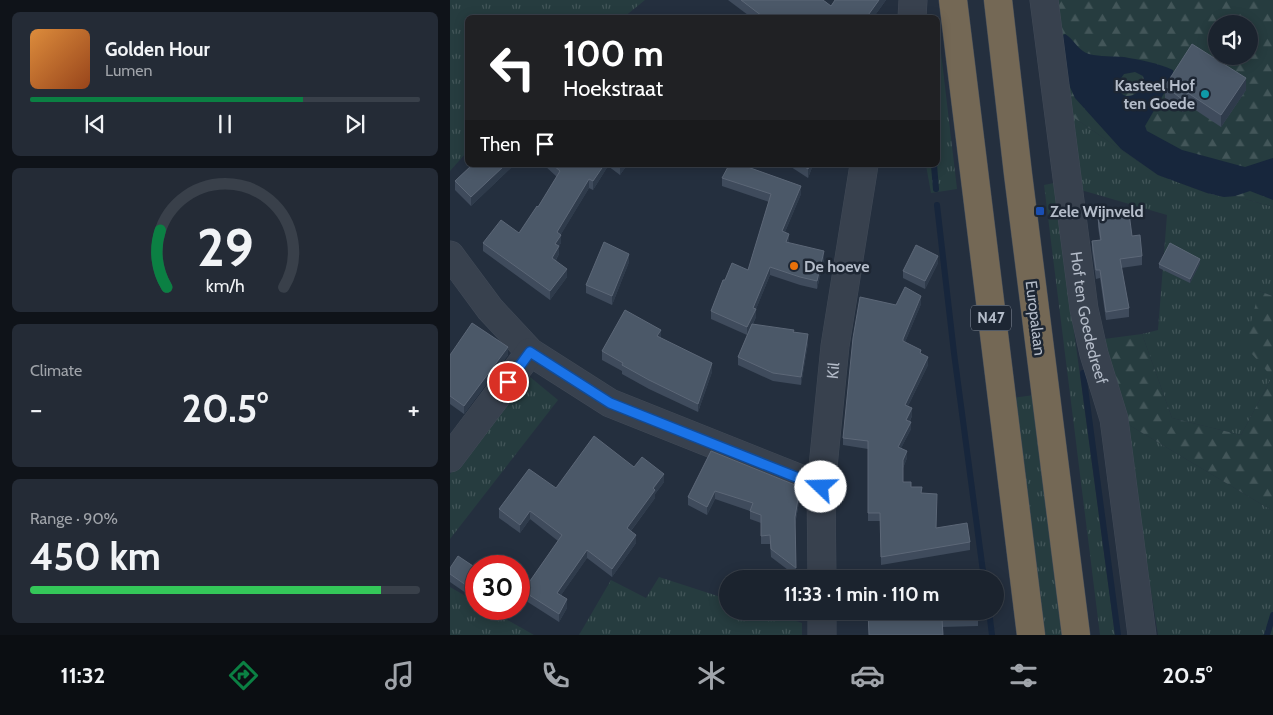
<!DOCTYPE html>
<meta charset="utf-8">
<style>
body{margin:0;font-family:Cabin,sans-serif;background:#242b36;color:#f1f3f6;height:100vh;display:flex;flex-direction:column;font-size:19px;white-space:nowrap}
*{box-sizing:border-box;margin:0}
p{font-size:16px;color:#a0a4aa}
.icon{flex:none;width:28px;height:28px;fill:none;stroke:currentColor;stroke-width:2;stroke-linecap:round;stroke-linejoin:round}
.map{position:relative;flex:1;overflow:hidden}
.drawer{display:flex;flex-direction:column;gap:12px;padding:12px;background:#0f1319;width:450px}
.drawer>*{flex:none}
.banner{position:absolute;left:15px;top:15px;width:475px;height:152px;border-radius:8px;box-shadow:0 2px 12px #0003,0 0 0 1px #39404a;background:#202124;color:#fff;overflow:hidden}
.controls{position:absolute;left:758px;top:15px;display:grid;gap:10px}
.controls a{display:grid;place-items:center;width:50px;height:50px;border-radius:50%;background:#1b232e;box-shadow:0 2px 12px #0003,0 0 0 1px #39404a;font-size:25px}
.speed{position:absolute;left:15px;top:555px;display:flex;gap:10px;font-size:25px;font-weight:700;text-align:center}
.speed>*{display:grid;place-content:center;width:65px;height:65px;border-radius:50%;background:#1b232e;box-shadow:0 2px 12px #0003,0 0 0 1px #39404a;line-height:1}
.speed .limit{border:8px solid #d22;background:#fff;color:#111}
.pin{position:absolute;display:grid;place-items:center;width:42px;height:42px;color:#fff;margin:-21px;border:2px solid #fff;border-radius:50%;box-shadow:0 1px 5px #0007}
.me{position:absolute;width:55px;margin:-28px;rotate:291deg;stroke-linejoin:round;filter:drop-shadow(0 0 4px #0008)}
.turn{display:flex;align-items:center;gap:18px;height:105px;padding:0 15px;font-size:22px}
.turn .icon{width:65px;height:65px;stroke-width:2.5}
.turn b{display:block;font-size:35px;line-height:42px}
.then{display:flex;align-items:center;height:48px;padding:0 15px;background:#0003;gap:10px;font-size:19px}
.big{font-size:38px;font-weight:800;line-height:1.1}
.drawer .widget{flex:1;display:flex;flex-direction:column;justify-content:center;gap:8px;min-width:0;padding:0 18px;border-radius:8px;background:#242b36}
.drawer .dial{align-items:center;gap:0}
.dial svg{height:130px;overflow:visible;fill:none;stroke:#39404a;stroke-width:7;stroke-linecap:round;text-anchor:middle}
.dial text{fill:#f1f3f6;stroke:none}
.song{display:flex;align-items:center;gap:15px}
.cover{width:60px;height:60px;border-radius:8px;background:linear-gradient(135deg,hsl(30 70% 55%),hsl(20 70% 35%))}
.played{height:5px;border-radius:2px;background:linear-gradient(90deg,#0b8043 70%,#39404a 70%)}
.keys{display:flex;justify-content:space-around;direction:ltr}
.heat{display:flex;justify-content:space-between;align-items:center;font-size:28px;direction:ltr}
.charge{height:8px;border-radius:4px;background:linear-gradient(90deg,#34c759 90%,#39404a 0)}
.trip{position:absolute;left:269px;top:570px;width:285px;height:50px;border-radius:25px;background:#1b232e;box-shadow:0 2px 12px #0003,0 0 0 1px #39404a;font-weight:800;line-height:50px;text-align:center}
.dock{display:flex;height:80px;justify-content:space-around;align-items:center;background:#0b0e12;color:#a0a4aa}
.dock .icon{width:35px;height:35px}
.dock .active{color:#0b8043}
.dock b{font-size:22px;color:#f1f3f6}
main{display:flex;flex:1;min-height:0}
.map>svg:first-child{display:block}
.grass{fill:url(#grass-tufts)}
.forest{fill:url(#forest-firs);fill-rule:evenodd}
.water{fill:#17263c;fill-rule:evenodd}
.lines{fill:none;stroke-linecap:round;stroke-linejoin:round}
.stream{stroke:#17263c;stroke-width:6}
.minor-casing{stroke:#414a57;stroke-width:29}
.highway-casing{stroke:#434c59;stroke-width:29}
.minor{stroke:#38414e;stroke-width:28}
.highway{stroke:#746855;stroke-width:28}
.wall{fill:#3f4b5c}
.shaded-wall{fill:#2f3b4b}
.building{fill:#4b5868;stroke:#5c6777}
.route-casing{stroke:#114b97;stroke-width:12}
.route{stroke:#1a73e8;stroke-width:9}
.culture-dot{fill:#0f9aa8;stroke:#1d2633;stroke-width:2}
.transit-dot{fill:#1a4fb4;stroke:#1d2633;stroke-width:2}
.food-dot{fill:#e8710a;stroke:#1d2633;stroke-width:2}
.labels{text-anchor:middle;stroke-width:5;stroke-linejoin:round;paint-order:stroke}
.shield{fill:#1d2633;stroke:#878f9c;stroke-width:1}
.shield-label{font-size:15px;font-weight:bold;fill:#b4bcc9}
.poi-label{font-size:16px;font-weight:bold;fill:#b4bcc9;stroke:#1d2633;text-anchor:start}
.street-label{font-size:16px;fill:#b4bcc9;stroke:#1d2633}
</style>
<main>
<section class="drawer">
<div class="widget">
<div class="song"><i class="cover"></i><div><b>Golden Hour</b><p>Lumen</p></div></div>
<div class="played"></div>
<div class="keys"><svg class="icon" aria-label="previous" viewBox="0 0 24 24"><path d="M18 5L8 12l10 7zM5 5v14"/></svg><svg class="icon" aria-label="pause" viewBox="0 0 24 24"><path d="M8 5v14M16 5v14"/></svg><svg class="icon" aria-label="next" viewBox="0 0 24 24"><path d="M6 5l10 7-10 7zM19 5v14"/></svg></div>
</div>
<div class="widget dial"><svg viewBox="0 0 100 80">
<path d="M14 69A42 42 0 1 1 86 69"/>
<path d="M14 69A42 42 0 0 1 10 34" stroke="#0b8043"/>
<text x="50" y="56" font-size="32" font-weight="700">29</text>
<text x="50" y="72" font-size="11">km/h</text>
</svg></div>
<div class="widget"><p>Climate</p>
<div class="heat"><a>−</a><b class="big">20.5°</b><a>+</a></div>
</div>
<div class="widget"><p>Range · 90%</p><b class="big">450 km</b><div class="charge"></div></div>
</section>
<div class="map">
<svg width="823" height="635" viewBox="0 0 823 635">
<defs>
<pattern id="grass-tufts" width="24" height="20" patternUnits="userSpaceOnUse" patternTransform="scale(1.25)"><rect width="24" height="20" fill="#263c3f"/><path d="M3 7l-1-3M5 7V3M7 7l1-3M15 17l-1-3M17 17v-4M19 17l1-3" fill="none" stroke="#435659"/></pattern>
<pattern id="forest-firs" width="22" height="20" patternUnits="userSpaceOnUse" patternTransform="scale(1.25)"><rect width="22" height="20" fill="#263c3f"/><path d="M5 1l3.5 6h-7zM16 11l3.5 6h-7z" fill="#435659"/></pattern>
</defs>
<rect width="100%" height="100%" fill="#242f3e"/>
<g class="grass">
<polygon points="0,0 195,0 174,17 18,18 17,152 0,171"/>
<polygon points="488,27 507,189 481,193 476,165 488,165"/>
<polygon points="617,113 708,175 757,193 774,197 785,196 823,207 823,296 809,291 822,377 791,435 722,418 692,334 708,330 717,215 631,190"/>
<polygon points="604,183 665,635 650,635 594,185"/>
<polygon points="74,372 108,400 0,539 0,474"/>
<polygon points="584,395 614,635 593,635 563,398"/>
<polygon points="674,422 823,511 823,635 708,635"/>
<polygon points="209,577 277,599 278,611 317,611 352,623 352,635 129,635 161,580 196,598"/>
<polygon points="0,587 26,602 26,609 38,609 84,635 0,635"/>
</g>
<g class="forest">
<path d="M601 0H823V207L785 196 774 197 757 193 708 175 617 113ZM766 24H799V56H766Z"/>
<polygon points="809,291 823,296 823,511 674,422 654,339 692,334 722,418 791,435 822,377 795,346"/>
</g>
<path class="water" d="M615 34C624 39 628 51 639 54 650 57 662 56 674 57 690 60 708 63 723 70L724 76 695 126 697 131 732 150 791 166 795 167 823 158V200L800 191 785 196 774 197 757 193 708 175 671 149 625 98 620 87 613 63 612 36ZM685 72 693 76 695 84C686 99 667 102 669 81L674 74Z"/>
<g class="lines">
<g class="stream">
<polyline points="484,165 486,189"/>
<polyline points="487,205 504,353 534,579"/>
<polyline points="633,373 668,635"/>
<polyline points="539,611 542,635"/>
<polyline points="817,635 823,615"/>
</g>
<g class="minor-casing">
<g id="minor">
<path id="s1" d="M594 0 634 309 644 354 664 419 692 635"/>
<polyline points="462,18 463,0"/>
<polyline points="0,255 40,309 80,352 160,403 371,487"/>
<polyline points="0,458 80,352"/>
<path id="s2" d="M372 579 371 487 385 346 414 165"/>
<polyline points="372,611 372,635"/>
</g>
</g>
<g class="highway-casing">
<g id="highway">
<polyline points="503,0 581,635"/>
<polyline points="548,0 568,174 626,635"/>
</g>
</g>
<use href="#minor" class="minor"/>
<use href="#highway" class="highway"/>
</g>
<g class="wall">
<polygon points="278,0 373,0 381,6 385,0 436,0 423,18 302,18"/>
<polygon points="715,86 796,90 771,127 738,105 733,112 715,98"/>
<polygon points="22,165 64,165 21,206 5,190 5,181"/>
<polygon points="94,165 177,165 170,175 158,166 143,190 139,188 111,234 111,243 109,246 109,254 106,260 117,277 100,300 33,251 33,243 69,233 88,207 107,177"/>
<polygon points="338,165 363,165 358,178"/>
<polygon points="272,178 351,194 335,232 338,243 374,259 367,289 350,285 320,275 306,309 306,317 303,324 344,332 358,343 351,385 323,381 288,365 288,357 297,335 261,319 261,311 275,280 298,270 319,202 272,186"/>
<polygon points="648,218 682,236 692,256 692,265 671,268 679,308 679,317 656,320 650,278 646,279 642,250 642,241 650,240 648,227"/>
<polygon points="179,262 162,305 136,293 136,285"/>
<polygon points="488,263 475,289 453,278 453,271"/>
<polygon points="750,263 740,283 709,268 709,264"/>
<polygon points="471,304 455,342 471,354 478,365 458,406 462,416 460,421 461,429 451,448 457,458 453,468 453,482 471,493 486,528 520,542 520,550 431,565 430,521 418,521 418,449 393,445 393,438 446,305"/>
<polygon points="211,338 262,372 248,412 199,389 172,374 172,371 152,360 152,351"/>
<polygon points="0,355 58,355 14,414 0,404"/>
<polygon points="261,451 350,496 345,525 346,576 321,557 320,544 311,544 311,523 300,519 300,511 265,499 257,515 238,505 238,497"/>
<polygon points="184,467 214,482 205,494 205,498 181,531 186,543 162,577 137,558 111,595 117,608 109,622 73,599 73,591 108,541 80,519 70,533 49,518 49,509 106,488"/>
<polygon points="0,568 26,568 26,600 0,582"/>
<polygon points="528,611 528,626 492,627 419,635"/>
</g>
<g class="shaded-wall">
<polygon points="429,0 436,0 423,18 416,18"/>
<polygon points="796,78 796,90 771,127 771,115"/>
<polygon points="738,93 738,105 733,112 733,100"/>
<polygon points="55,165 64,165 21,206 21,197"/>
<polygon points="154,165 158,165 158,166 143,190 143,181"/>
<polygon points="171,165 177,165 170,175 170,167"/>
<polygon points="360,165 363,165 358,178 358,169"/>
<polygon points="139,179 139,188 107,241 107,232"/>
<polygon points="351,186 351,194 332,239 332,231"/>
<polygon points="339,234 339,242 336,250 336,242"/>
<polygon points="111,235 111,243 109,246 109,254 102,266 102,258 105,244"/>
<polygon points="374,251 374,259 367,289 367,281"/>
<polygon points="179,254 179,262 162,305 162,296"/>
<polygon points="488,256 488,263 475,289 475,281"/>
<polygon points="750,259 750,263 740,283 740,279"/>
<polygon points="320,267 320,275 304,314 306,309 306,317 297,335 297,327 303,308"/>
<polygon points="117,269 117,277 100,300 100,291"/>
<polygon points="471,296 471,304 453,347 453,339"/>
<polygon points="211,330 211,338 207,336"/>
<polygon points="358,334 358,343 351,385 351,377"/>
<polygon points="58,347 58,355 14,414 14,406"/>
<polygon points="478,357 478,365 455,412 455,405"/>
<polygon points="262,363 262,372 248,412 248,404"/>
<polygon points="462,408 462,416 456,427 456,420"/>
<polygon points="461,422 461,429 448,454 448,447"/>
<polygon points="457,451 457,458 453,468 453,460"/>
<polygon points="214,474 214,482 205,494 205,498 177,536 177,528"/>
<polygon points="350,487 350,496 345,525 345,517"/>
<polygon points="265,491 265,499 257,515 257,507"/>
<polygon points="80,511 80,519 70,533 70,525"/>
<polygon points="186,535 186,543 162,577 162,569"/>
<polygon points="137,550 137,558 107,601 107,593"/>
<polygon points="117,599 117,608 109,622 109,614"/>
</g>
<g class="building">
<polygon points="291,0 373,0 381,6 385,0 429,0 416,18 310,18 312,16"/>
<polygon points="172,14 176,18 169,18"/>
<polygon points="742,44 796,78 771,115 738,93 733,100 715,86"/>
<polygon points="22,165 55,165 21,197 5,181"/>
<polygon points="103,165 154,165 143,181 139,179 107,232 111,235 105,244 109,246 102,258 117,269 100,291 33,243 51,220 69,233 87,206 88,207 110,171"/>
<polygon points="279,165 292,165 351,186 332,231 339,234 336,242 374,251 367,281 350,277 320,267 303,308 306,309 297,327 261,311 273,280 275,280 282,263 298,270 321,194 272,178"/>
<polygon points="352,165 360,165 358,169"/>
<polygon points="679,213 682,236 690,235 692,256 670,259 679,308 656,312 650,270 646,270 642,241 651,240 648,218"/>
<polygon points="154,242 179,254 162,296 136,285"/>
<polygon points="720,243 750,259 740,279 709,264"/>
<polygon points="466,245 488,256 475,281 453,271"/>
<polygon points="455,287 471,296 453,339 453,341 471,350 470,353 478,357 455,405 462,408 456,420 461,422 448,447 457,451 453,460 453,482 461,482 461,487 472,487 471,493 487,494 486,528 517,523 520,542 431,557 430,513 418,513 418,441 393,438 403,338 410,297 446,305"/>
<polygon points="175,310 211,330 207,336 262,363 248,404 199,380 172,365 173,363 152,351"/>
<polygon points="22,323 58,347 14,406 0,396 0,355"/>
<polygon points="302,324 344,330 343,332 358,334 351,377 323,373 288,357"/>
<polygon points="144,436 184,467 192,457 214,474 203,488 205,490 177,528 186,535 162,569 137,550 107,593 117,599 109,614 73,591 112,535 80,511 70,525 49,509 79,469 106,488"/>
<polygon points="261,451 350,487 345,517 346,568 321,549 320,535 311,536 311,515 300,511 303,503 265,491 257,507 238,497"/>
<polygon points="8,556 26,568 26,592 0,574 0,568"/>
<polygon points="527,574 527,579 417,579 417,577"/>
<polygon points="418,611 528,611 528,618 492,619 493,635 419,635"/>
</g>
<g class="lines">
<g class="route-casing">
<polyline id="route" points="58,382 80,352 160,403 371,487"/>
</g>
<use href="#route" class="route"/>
</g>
<circle class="culture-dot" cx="755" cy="94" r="5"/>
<rect class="transit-dot" x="585" y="206" width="10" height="10" rx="2.5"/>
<circle class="food-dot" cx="344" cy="266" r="5"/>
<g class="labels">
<rect class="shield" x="521" y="305.5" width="40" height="25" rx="4"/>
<g class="shield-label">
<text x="541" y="323">N47</text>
</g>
<g class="poi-label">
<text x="745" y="91" text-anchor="end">Kasteel Hof<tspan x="745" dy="18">ten Goede</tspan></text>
<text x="600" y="217">Zele Wijnveld</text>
<text x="354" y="272">De hoeve</text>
</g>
<g class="street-label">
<text transform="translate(586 318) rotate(83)" y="6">Europalaan</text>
<text dy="6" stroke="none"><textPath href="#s1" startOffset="321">Hof ten Goededreef</textPath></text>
<text dy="6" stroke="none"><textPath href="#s2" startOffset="209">Kil</textPath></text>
</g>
</g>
</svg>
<div class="controls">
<a><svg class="icon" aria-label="sound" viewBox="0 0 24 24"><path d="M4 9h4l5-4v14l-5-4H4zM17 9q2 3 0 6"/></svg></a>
</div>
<div class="speed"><div class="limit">30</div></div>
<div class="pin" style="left:58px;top:382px;background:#d93025"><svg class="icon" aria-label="arrive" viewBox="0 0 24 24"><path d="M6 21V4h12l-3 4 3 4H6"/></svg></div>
<svg class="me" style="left:371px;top:487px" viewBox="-20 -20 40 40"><circle r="19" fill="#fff"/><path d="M0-13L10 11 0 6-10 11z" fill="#1a73e8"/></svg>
<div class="trip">11:33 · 1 min · 110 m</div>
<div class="banner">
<div class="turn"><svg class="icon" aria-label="left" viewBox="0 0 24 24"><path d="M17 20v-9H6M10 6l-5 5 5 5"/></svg><div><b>100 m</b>Hoekstraat</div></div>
<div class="then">Then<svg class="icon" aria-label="arrive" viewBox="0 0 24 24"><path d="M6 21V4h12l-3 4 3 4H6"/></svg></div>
</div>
</div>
</main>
<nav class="dock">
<b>11:32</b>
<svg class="icon active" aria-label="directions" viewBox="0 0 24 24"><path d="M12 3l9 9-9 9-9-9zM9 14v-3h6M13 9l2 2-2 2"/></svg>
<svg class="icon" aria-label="music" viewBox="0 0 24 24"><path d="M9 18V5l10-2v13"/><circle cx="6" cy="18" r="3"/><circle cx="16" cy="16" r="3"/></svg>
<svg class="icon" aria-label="phone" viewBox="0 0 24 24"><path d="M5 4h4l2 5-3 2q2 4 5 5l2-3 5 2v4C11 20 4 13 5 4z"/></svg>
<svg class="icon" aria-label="climate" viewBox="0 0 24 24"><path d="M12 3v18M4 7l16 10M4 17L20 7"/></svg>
<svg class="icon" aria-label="car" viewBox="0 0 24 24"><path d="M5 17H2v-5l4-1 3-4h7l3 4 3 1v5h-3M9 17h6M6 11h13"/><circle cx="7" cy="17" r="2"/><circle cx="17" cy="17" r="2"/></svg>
<svg class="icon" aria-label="filters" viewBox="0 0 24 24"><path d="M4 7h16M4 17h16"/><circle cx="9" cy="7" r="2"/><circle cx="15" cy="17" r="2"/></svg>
<b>20.5°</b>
</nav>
